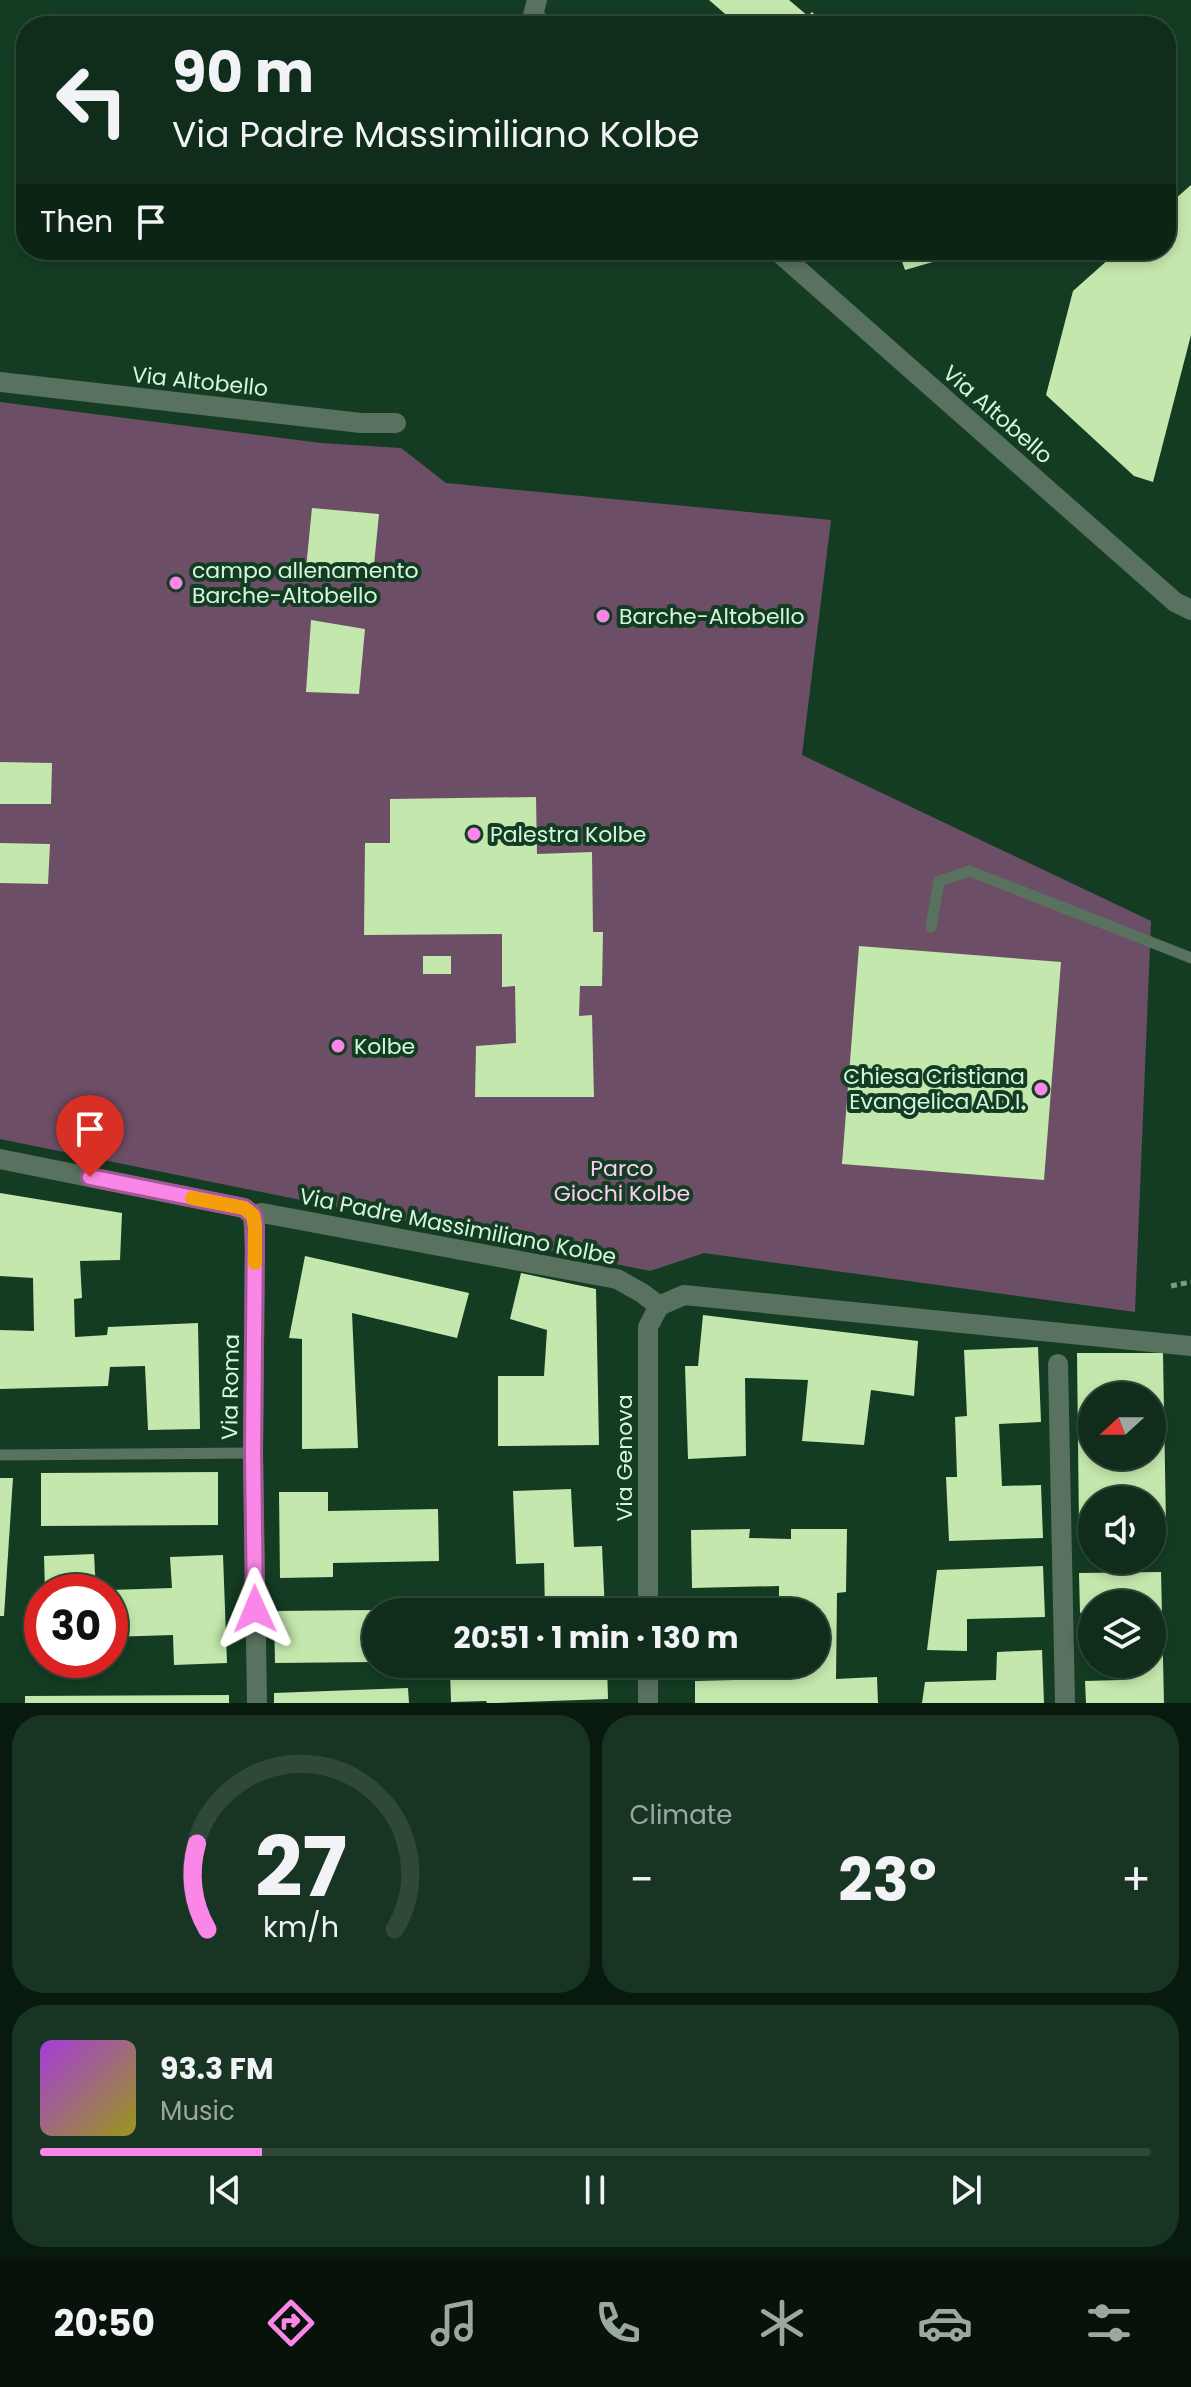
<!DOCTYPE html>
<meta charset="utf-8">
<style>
body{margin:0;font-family:Poppins,sans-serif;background:#183523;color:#f1f3f6;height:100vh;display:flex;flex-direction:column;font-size:30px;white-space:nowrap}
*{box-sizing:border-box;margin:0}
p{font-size:26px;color:#9ba8a2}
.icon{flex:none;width:44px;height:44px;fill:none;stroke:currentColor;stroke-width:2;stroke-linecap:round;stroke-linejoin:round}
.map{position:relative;height:1703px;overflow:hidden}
.sheet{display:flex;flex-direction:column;gap:12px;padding:12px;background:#08190e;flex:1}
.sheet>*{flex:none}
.hud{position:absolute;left:16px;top:16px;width:1160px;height:244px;border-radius:32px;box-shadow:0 4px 12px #0003,0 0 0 2px #2f4939;background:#0f2d1a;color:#f1f3f6;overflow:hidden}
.needle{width:52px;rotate:249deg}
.tools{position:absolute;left:1078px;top:1382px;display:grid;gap:16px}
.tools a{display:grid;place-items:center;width:88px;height:88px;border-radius:50%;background:#0f2d1a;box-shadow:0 4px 12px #0003,0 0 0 2px #2f4939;font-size:40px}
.speed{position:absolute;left:24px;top:1574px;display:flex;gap:16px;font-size:40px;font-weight:700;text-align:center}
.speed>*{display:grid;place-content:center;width:104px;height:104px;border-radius:50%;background:#0f2d1a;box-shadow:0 4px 12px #0003,0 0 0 2px #2f4939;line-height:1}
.speed .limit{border:12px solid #d22;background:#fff;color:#111}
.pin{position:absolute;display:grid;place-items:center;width:68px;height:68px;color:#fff;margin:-82px -34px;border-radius:50% 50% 50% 0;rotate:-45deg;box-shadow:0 0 8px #0007}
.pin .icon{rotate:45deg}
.me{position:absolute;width:88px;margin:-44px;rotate:359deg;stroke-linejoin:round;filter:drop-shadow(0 0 6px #0008)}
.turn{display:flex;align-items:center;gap:28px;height:168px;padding:0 24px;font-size:36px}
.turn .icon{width:104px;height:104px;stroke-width:2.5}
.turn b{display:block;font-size:56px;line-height:68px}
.then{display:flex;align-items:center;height:76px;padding:0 24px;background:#0003;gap:16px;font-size:30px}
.big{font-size:60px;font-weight:700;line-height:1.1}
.sheet .widget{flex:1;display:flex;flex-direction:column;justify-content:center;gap:12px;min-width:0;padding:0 28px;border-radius:32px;background:#183523}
.sheet .dial{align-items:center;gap:0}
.dial svg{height:208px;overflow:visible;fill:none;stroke:#2f4939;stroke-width:7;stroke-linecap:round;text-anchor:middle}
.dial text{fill:#f1f3f6;stroke:none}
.song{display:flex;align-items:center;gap:24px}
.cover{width:96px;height:96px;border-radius:12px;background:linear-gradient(135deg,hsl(280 70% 55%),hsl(60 70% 35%))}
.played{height:8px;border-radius:4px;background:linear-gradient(90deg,#fa87e7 20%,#2f4939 20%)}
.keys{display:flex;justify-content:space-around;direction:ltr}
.heat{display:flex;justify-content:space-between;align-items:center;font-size:44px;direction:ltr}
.sheet .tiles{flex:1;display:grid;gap:12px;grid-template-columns:1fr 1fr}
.widget:last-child{grid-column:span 2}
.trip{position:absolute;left:362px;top:1598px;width:468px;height:80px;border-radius:40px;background:#0f2d1a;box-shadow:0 4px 12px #0003,0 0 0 2px #2f4939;font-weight:700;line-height:80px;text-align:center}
.menu{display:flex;height:128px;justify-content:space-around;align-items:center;background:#06120a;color:#9ba8a2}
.menu .icon{width:56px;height:56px}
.menu .current{color:#fa87e7}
.menu b{font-size:36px;color:#f1f3f6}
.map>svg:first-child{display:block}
.green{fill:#6d4e67}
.building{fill:#c3e7ac;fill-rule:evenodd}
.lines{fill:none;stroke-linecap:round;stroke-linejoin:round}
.path{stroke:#789e84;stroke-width:5;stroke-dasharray:6 4;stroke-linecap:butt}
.lane{stroke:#59715f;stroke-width:11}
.street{stroke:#59715f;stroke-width:20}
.route-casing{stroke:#a25896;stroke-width:20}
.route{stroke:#fa87e7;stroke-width:14}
.slow{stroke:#f59e0b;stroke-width:14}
.poi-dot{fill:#fa87e7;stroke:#143c23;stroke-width:3}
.labels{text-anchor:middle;stroke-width:8;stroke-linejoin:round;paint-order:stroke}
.street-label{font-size:22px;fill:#d2f7dc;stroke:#143c23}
.poi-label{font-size:22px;fill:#d2f7dc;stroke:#143c23;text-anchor:start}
.park-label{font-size:22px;fill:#fccdf2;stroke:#143c23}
</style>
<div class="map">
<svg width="1191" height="1703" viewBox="0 0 1191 1703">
<rect width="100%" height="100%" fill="#143c23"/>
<polygon class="green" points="0,402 321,443 401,448 446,483 831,520 802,755 1151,921 1135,1312 704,1253 650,1271 0,1139"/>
<g class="building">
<polygon points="709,0 789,0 808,16 812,12 828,26 739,26"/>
<polygon points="1191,185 1191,335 1153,482 1134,476 1046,395 1073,291 1119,250 1166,250 1166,207"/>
<polygon points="898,250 971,250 971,251 905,270"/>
<polygon points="312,508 379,514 373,575 306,568"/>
<polygon points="311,620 365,629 359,694 306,692"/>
<polygon points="0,762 52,763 51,804 0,804"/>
<polygon points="536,797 537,854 592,852 593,932 603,932 602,986 580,986 579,1016 592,1015 594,1097 475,1097 476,1046 516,1043 515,986 502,987 502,934 364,935 365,843 390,843 390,799"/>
<polygon points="0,843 50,844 48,884 0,883"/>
<polygon points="859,946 1061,962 1044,1180 842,1164"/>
<rect x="423" y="956" width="28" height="18"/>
<polygon points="0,1193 122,1213 120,1260 80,1261 82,1298 74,1299 75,1337 107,1335 108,1327 198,1323 200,1429 148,1430 145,1366 110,1367 108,1386 0,1389 0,1330 34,1331 33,1278 0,1276"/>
<polygon points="305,1256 469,1293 457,1338 352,1313 358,1448 302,1449 302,1339 289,1338"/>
<polygon points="521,1273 596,1289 599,1445 498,1446 498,1376 544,1376 547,1330 510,1319"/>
<polygon points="703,1315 918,1341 914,1396 871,1390 864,1445 802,1441 808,1380 745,1378 746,1456 688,1459 685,1366 698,1366"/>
<polygon points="1038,1347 1041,1422 999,1424 1002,1486 1041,1485 1043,1538 949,1541 946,1477 957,1477 955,1417 967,1416 964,1350"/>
<path d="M1077 1353H1163L1166 1526 1152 1527V1500H1092V1527L1079 1528ZM1092 1396H1152V1456H1092Z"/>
<polygon points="218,1472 218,1525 41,1526 41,1473"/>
<polygon points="0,1478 13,1478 4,1616 0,1616"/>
<polygon points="571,1489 574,1547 602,1546 605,1612 545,1612 544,1563 516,1564 513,1491"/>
<polygon points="279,1492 328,1492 328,1511 438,1509 439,1561 333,1563 333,1577 280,1578"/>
<polygon points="750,1529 749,1538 791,1539 791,1529 847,1529 846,1592 837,1593 836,1679 877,1677 878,1703 695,1703 695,1681 779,1679 779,1664 816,1664 816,1612 779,1612 779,1586 692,1588 691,1530"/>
<polygon points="94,1554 96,1592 45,1592 44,1556"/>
<polygon points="223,1555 227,1663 174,1665 173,1635 110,1637 110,1590 172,1588 170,1557"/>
<polygon points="1043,1566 1045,1617 967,1619 967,1651 927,1650 937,1570"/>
<polygon points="1161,1572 1164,1703 1086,1703 1085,1681 1120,1680 1120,1664 1152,1664 1152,1604 1092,1604 1092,1612 1080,1613 1079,1573"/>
<polygon points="376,1610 376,1662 275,1663 274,1611"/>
<polygon points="1042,1650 1044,1703 922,1703 925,1682 996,1680 997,1652"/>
<polygon points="47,1660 95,1660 95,1663 47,1664"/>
<polygon points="457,1664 607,1664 608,1699 496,1703 487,1703 486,1701 451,1702 450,1670 457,1670"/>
<polygon points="408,1688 409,1703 274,1703 274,1693"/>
<polygon points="229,1695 229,1703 25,1703 25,1696"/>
</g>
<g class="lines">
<polyline class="path" points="1171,1286 1191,1282"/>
<g class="lane">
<polyline points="931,927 939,881 970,871 1191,958"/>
<polyline points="0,1455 253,1453"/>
</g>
<g class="street">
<polyline points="537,0 533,15 544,26"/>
<polyline points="776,250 1175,602 1191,610"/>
<polyline points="0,382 361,423 396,423"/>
<polyline points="0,1159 244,1208 253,1215 262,1213 617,1279 642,1293 659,1306"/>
<polyline points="253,1215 255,1249 253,1453 257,1703"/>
<polyline points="659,1306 684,1295 1191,1346"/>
<polyline points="1058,1364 1065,1703"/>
<polyline points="648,1612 648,1327 659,1306"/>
<polyline points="648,1703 648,1664"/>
</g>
</g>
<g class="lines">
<g class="route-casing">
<polyline id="route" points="90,1177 244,1208 253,1215 255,1226 253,1453 255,1609"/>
</g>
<use href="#route" class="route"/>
<polyline class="slow" points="192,1198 244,1208 253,1215 255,1226 255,1263"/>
</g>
<g class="poi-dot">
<circle cx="176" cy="583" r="8"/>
<circle cx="603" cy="616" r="8"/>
<circle cx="474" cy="834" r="8"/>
<circle cx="338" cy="1046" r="8"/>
<circle cx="1041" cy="1089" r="8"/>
</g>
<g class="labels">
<g class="street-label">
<text transform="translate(200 381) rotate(6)" y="8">Via Altobello</text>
<text transform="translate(998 414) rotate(41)" y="8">Via Altobello</text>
<text transform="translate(458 1226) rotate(11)" y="8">Via Padre Massimiliano Kolbe</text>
<text transform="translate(230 1387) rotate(-89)" y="8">Via Roma</text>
<text transform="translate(624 1458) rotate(-90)" y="8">Via Genova</text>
</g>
<g class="poi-label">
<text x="192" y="578">campo allenamento<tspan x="192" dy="25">Barche-Altobello</tspan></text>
<text x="619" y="624">Barche-Altobello</text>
<text x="490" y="842">Palestra Kolbe</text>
<text x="354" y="1054">Kolbe</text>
<text x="1025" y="1084" text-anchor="end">Chiesa Cristiana<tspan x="1025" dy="25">Evangelica A.D.I.</tspan></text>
</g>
<g class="park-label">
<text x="622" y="1176">Parco<tspan x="622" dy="25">Giochi Kolbe</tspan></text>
</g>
</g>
</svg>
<div class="tools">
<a><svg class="needle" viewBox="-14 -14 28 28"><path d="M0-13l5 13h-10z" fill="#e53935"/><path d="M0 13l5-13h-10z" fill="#9ba8a2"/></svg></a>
<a><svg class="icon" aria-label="sound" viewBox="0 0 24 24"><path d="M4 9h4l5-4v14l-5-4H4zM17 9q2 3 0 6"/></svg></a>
<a><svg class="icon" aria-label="layers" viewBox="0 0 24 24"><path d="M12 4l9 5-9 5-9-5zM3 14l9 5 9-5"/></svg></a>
</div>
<div class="speed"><div class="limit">30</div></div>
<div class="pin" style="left:90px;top:1177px;background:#d93025"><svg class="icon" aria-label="arrive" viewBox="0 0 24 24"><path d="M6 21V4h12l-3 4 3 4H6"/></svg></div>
<svg class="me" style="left:255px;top:1609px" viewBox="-20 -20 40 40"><path d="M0-17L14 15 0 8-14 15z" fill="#fa87e7" stroke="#fff" stroke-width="4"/></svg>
<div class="trip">20:51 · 1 min · 130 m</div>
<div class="hud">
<div class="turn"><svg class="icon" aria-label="left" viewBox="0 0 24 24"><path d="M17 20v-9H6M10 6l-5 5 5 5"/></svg><div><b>90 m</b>Via Padre Massimiliano Kolbe</div></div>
<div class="then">Then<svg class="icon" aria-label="arrive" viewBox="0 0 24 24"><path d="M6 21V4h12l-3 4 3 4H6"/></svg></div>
</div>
</div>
<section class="sheet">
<div class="tiles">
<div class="widget dial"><svg viewBox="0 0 100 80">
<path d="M14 69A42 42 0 1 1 86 69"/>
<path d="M14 69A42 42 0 0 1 10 36" stroke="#fa87e7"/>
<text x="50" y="56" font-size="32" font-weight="700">27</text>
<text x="50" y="72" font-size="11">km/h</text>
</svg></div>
<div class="widget"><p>Climate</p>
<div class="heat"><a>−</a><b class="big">23°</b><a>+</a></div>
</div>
<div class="widget">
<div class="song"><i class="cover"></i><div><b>93.3 FM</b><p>Music</p></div></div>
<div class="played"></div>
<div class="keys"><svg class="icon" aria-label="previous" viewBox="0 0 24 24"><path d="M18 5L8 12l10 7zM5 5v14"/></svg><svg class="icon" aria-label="pause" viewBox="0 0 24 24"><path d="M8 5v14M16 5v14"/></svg><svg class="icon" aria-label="next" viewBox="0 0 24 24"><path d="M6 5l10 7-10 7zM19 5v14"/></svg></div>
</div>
</div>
</section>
<nav class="menu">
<b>20:50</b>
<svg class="icon current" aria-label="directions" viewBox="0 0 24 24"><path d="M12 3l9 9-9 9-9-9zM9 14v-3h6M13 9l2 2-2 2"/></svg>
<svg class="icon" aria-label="music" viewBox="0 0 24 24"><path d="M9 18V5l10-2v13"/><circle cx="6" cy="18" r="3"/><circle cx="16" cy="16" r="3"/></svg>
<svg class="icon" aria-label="phone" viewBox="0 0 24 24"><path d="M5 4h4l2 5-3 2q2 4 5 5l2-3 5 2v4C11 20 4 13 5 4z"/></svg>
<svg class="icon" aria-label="climate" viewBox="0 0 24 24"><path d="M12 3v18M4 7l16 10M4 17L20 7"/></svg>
<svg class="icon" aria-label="car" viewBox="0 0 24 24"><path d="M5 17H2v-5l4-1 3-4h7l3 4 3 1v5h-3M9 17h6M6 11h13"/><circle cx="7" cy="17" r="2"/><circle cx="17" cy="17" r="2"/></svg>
<svg class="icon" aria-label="filters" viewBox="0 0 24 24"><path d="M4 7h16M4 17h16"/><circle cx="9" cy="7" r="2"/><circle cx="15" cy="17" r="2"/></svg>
</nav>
